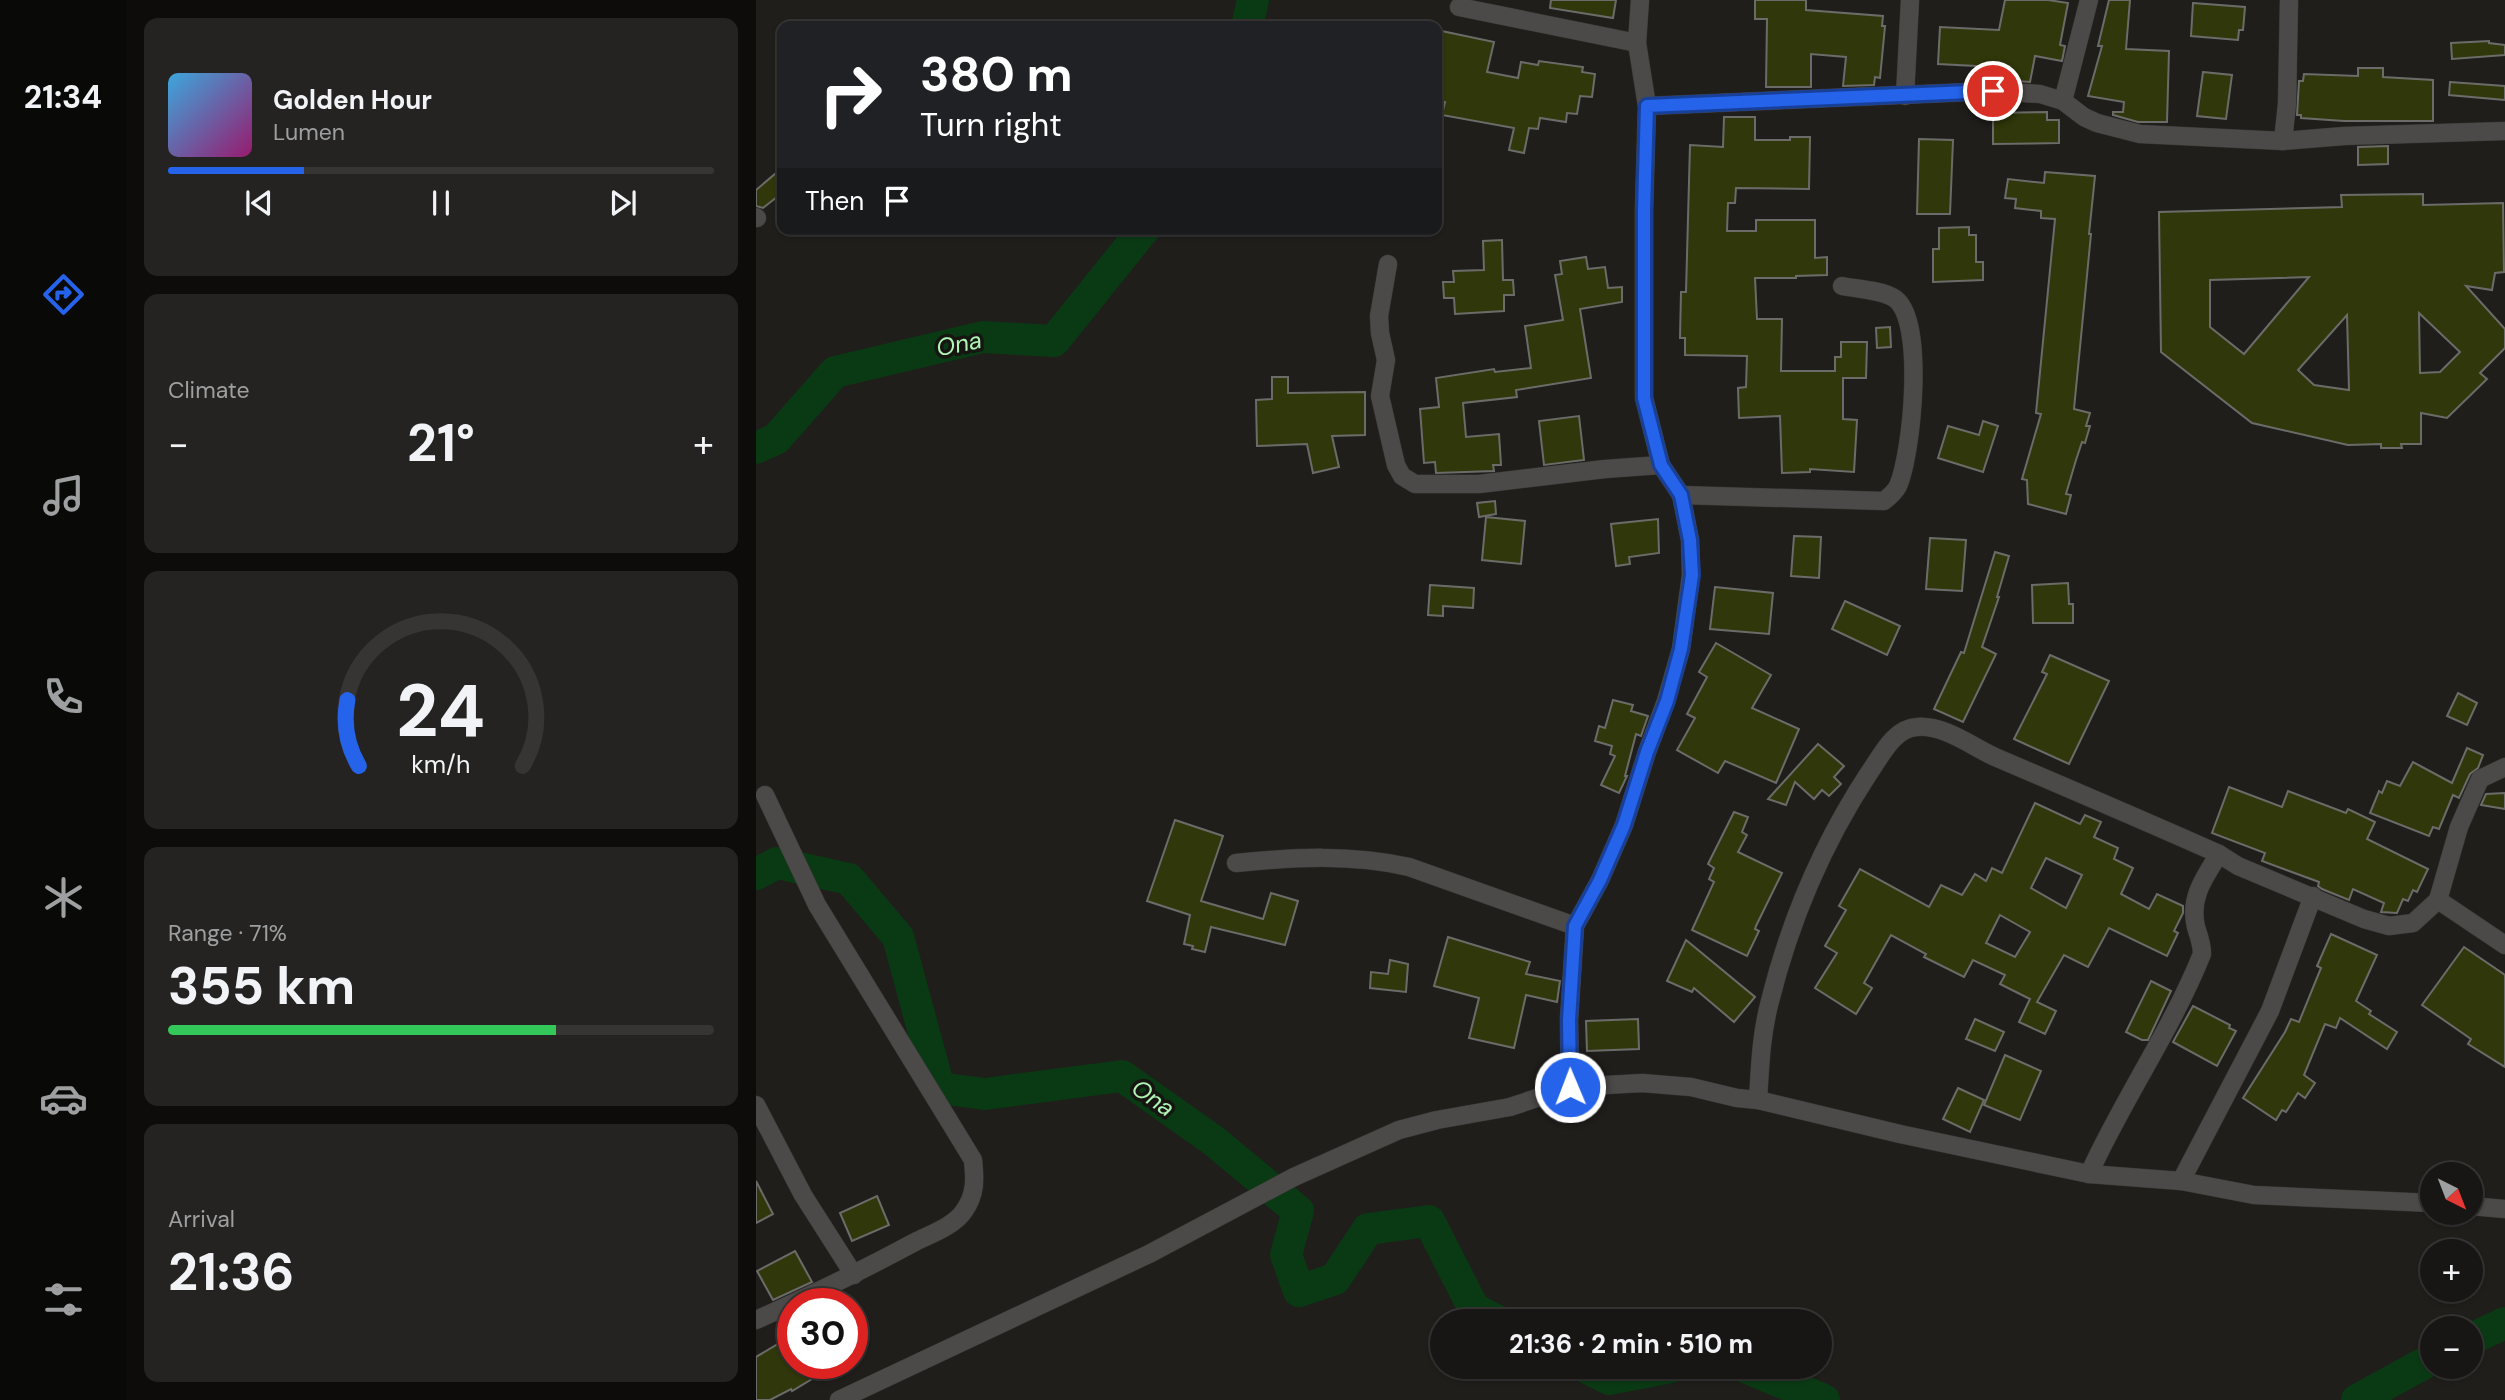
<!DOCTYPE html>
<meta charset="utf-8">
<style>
body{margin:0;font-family:"DM Sans",sans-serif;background:#242322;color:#f1f3f6;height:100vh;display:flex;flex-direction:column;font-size:26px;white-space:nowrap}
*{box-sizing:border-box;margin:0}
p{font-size:23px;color:#9e9fa0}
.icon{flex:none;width:38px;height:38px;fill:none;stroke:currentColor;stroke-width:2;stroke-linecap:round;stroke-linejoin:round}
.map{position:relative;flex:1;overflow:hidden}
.panel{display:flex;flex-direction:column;gap:18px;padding:18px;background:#0d0c0b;width:630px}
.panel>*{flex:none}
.guide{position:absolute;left:21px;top:21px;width:665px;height:214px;border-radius:14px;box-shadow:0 2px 5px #0004,0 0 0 2px #363534;background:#202124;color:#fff;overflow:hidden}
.needle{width:46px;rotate:138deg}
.fabs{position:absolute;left:1664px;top:1162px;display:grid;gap:14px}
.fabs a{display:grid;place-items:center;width:63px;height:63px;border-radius:50%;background:#171614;box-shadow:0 2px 5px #0004,0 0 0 2px #363534;font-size:35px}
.speed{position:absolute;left:21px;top:1288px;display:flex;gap:14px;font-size:35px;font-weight:700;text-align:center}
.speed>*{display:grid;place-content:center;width:91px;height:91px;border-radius:50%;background:#171614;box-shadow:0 2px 5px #0004,0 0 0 2px #363534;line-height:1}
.speed .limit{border:10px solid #d22;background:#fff;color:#111}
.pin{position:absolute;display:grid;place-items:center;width:60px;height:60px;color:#fff;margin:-30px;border:4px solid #fff;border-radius:50%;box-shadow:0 2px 7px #0007}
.me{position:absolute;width:77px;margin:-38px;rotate:359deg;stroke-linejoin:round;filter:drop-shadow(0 0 5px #0008)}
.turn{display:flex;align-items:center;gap:24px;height:147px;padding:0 28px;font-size:32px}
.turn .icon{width:91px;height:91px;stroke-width:2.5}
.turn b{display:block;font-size:49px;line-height:60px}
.then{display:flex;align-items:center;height:66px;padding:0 28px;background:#0003;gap:14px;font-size:26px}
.big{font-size:52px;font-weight:700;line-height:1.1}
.panel .tile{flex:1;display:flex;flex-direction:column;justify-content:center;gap:10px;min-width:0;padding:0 24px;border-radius:14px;background:#242322}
.panel .dial{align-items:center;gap:0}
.dial svg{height:182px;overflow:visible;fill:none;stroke:#363534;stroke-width:7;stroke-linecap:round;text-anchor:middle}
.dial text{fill:#f1f3f6;stroke:none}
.song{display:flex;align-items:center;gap:21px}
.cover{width:84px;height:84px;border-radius:10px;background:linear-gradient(135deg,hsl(200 70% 55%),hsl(320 70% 35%))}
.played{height:7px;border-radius:4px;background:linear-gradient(90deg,#2563eb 25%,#363534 25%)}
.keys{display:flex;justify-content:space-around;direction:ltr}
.heat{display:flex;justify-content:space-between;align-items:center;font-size:38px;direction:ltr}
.charge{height:10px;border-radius:5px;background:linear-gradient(90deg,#34c759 71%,#363534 0)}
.trip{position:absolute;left:674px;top:1309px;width:402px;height:70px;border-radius:35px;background:#171614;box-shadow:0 2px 5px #0004,0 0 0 2px #363534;font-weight:700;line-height:70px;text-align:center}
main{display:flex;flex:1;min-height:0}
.tabs{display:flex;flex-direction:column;width:126px;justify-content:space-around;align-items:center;background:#090908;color:#9e9fa0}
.tabs .icon{width:49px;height:49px}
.tabs .current{color:#2563eb}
.tabs b{font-size:32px;color:#f1f3f6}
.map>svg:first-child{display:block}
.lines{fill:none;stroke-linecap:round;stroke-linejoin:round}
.river{stroke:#0a3a14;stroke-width:32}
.building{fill:#30370a;stroke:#6b6c69;stroke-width:2;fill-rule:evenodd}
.minor-casing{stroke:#393836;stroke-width:19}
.minor{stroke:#4c4a48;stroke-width:18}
.route-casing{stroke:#184099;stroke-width:18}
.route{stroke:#2563eb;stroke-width:12}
.labels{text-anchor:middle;stroke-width:7;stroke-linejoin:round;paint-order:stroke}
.water-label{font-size:24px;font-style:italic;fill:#aff5b5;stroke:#161512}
</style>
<main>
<nav class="tabs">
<b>21:34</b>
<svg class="icon current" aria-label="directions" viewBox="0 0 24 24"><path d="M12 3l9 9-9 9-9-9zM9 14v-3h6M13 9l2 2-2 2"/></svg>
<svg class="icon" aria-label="music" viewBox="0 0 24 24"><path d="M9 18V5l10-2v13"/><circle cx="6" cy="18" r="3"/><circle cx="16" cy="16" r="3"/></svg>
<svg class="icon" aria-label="phone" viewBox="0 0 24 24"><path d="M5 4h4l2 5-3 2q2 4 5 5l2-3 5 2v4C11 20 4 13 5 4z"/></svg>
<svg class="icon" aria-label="climate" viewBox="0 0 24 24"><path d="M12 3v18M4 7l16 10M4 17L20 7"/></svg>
<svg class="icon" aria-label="car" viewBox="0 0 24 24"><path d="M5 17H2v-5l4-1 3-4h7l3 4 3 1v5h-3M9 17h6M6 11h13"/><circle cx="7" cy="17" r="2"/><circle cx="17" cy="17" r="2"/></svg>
<svg class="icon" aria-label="filters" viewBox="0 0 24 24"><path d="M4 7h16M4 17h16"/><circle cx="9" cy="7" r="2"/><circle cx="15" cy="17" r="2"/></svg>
</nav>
<section class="panel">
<div class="tile">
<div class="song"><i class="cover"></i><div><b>Golden Hour</b><p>Lumen</p></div></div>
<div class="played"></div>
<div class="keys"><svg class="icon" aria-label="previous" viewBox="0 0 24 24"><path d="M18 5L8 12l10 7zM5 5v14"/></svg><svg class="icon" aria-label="pause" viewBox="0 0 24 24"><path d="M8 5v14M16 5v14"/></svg><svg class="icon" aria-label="next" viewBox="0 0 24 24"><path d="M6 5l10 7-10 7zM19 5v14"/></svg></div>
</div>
<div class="tile"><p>Climate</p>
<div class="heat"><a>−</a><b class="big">21°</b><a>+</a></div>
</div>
<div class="tile dial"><svg viewBox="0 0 100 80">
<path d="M14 69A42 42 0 1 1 86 69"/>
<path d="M14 69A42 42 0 0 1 9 40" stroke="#2563eb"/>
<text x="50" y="56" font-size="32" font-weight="700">24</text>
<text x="50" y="72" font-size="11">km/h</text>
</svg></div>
<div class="tile"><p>Range · 71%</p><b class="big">355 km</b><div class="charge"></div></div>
<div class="tile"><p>Arrival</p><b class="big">21:36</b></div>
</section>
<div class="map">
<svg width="1749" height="1400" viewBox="0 0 1749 1400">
<rect width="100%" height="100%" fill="#1f1e1b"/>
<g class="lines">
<g class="river">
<polyline points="491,26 497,0"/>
<polyline points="0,448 20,439 79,372 227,337 298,341 388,229"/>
<polyline points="0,874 21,863 93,879 142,937 183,1088 229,1094 366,1076 458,1141 542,1211 530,1255 543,1291 579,1279 612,1229 673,1221 718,1309 742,1321"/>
<polyline points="1715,1339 1749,1323"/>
<polyline points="829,1367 853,1379 915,1367"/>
<polyline points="989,1367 1068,1400"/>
<polyline points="1601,1400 1676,1359"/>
</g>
</g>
<g class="building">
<polygon points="795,0 860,0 857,18 794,8"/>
<polygon points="999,0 1050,0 1050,10 1127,16 1126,26 1129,26 1124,78 1119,77 1118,85 1087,86 1090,57 1055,54 1055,87 1010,87 1011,19 999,19"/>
<polygon points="1249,0 1292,0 1312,3 1304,45 1309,46 1306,61 1279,56 1274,82 1236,79 1239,67 1182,64 1184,27 1243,30"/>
<polygon points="1353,0 1374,0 1370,49 1413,51 1411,122 1382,122 1357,115 1357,112 1367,112 1368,102 1332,96 1346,46 1342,46"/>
<polygon points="1437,3 1489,7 1487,30 1483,30 1482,40 1435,36"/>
<polygon points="681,30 738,42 731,72 762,78 765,62 782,65 783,61 827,67 826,72 839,74 836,97 824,96 821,114 811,113 810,122 784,118 782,129 773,128 768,153 753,150 758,128 686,115 689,102 681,101"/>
<polygon points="1733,41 1733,43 1749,45 1749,55 1696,59 1695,43"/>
<polygon points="1602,68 1627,68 1627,77 1677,80 1677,121 1588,121 1545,118 1545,115 1541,115 1543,81 1547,81 1548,74 1602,76"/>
<polygon points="1447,72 1476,75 1470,119 1441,116"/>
<polygon points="1694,82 1749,86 1749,100 1693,95"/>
<polygon points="1291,112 1291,120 1303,120 1303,143 1237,144 1237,113"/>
<polygon points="968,117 999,117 999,140 1034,140 1034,137 1054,137 1053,189 980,188 979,203 972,203 971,231 1000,231 1000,220 1059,220 1059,258 1071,257 1071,275 1040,276 1040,278 999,278 1001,319 1026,319 1025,371 1079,371 1079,357 1085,357 1085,342 1111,342 1110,378 1087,378 1087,419 1101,420 1098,472 1054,469 1054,472 1026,473 1024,416 983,418 982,388 990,387 991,356 929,355 929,338 924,338 925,292 930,292 934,145 967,147"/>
<polygon points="1163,139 1197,140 1194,214 1161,214"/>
<polygon points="1632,146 1632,164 1602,165 1602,147"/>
<polygon points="26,168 26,193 7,208 0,206 0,190"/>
<polygon points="1289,172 1339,176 1333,234 1335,234 1318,409 1334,413 1330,426 1334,426 1329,443 1326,442 1320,460 1310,494 1315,495 1310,514 1272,504 1271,480 1266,479 1285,414 1280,413 1299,219 1285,218 1285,211 1259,208 1260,199 1249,198 1252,179 1288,183"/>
<path d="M1667 194V205L1747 203 1748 272 1739 273 1736 290 1710 286 1749 329V348L1724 373 1731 379 1691 418 1665 413V444H1645L1646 448H1625V444L1592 445 1496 423 1405 352 1403 212 1586 207 1585 195ZM1553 277 1488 354 1454 327V280ZM1663 313 1704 352 1684 372 1664 373ZM1591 315 1593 390 1558 385 1542 370Z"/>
<polygon points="1213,227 1213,235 1220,235 1220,262 1227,262 1227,280 1177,282 1177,249 1183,249 1183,228"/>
<polygon points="746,240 747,280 757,280 758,295 748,295 748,311 699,314 698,298 688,298 687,282 698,282 697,271 728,270 727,241"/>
<polygon points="830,257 832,269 849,267 852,288 866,287 866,302 824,309 835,378 760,390 761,397 707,403 710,437 743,434 745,465 737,465 738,471 680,473 679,462 668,463 664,409 683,407 680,378 738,369 739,372 775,368 769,326 807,320 799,275 806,274 804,261"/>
<polygon points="1134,327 1135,347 1121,348 1120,328"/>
<polygon points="516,377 532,377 532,393 609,392 609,435 576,436 583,467 557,473 551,444 501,446 500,400 516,399"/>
<polygon points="823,416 828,460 788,465 783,421"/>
<polygon points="1227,421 1242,426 1227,472 1182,458 1192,426 1223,435"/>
<polygon points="739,501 740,514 723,517 721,503"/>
<polygon points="730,517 769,521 765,564 726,560"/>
<polygon points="902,519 903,553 873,557 874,564 860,566 855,524"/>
<polygon points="1038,536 1065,537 1063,578 1035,576"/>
<polygon points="1174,538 1210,540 1206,591 1170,589"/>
<polygon points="1239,552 1253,556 1241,597 1243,597 1226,647 1240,654 1207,722 1178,709 1205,652 1208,653"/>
<polygon points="1312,583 1313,604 1317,604 1317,623 1277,623 1276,585"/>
<polygon points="674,585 718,588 717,608 687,606 687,616 672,615"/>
<polygon points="959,587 1017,593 1013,634 954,629"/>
<polygon points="1089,601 1144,626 1131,655 1076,629"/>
<polygon points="960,643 1015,675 996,708 1043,729 1020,783 969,761 962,773 921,750 939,718 931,714 951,677 943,672"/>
<polygon points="1294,655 1353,681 1313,764 1258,739 1291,674 1286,672"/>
<polygon points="1702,693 1721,703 1711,725 1691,716"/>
<polygon points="857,700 877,705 875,711 892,716 885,736 880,734 869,776 871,776 863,793 845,785 859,756 854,754 856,746 839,741 843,726 849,728"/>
<polygon points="1062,744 1088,766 1078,777 1085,784 1073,796 1066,790 1058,799 1039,782 1030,805 1012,799"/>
<polygon points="1711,748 1727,755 1722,768 1714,774 1703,798 1697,795 1683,829 1677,827 1673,836 1614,813 1623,791 1626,793 1631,781 1644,786 1657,762 1696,783"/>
<polygon points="1473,787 1526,807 1532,791 1590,813 1592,809 1619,822 1611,839 1672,869 1661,892 1657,890 1652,901 1647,899 1641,913 1625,912 1628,903 1597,889 1593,900 1566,889 1562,886 1563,882 1506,861 1509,853 1456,833"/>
<polygon points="1749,793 1749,809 1725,805 1730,794"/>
<path d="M1279 803 1324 824 1329 815 1345 822 1338 837 1362 848 1358 859 1377 868 1365 894 1393 909 1401 894 1427 906V913L1418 931 1422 933 1411 956 1353 928 1332 967 1308 955 1281 1002 1300 1011 1289 1034 1263 1022 1274 999 1244 984 1249 975 1217 960 1208 977 1168 957 1170 954 1135 935 1108 983 1116 988 1100 1014 1059 988 1081 953 1069 946 1090 910 1083 906 1104 869 1173 907 1185 885 1206 895 1219 874 1230 881 1236 868 1246 873ZM1290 858 1326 875 1310 908 1275 888ZM1244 915 1274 932 1259 957 1230 943Z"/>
<polygon points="978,812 992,817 986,832 991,835 982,852 1026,873 1000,926 999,929 1003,931 991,956 936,930 958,882 953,879 958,868 952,864"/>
<polygon points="419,820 467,836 445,901 507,919 515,893 542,901 529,945 455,927 449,952 436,949 437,946 428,944 434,915 391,901"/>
<polygon points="1575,934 1621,955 1600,1001 1615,1011 1613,1014 1641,1032 1631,1049 1584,1018 1580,1028 1569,1024 1548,1075 1559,1083 1549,1098 1542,1093 1530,1112 1526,1110 1520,1120 1487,1098 1529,1032 1535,1019 1543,1022 1565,968 1561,966"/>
<polygon points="692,937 774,962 770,974 804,981 801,1002 770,995 758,1048 713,1038 723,998 678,986"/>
<polygon points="930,940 999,997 978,1022 938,988 936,992 911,981"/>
<polygon points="1708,947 1749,975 1749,1067 1712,1044 1715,1039 1666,1005"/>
<polygon points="634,960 652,964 650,992 614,988 615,972 632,974"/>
<polygon points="1395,981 1415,991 1392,1040 1386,1040 1370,1032"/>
<polygon points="1437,1006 1474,1025 1473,1028 1480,1031 1461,1066 1417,1042"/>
<polygon points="882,1019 883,1049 831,1051 830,1021"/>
<polygon points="1219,1019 1248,1032 1239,1051 1210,1039"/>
<polygon points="1249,1055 1285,1071 1264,1120 1228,1105"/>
<polygon points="1202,1088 1228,1100 1214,1132 1187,1119"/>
<polygon points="0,1181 17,1214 0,1223"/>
<polygon points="121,1196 133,1225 96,1241 84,1213"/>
<polygon points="39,1251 56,1282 17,1300 1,1271"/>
<polygon points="37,1335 37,1363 53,1363 61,1376 36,1391 35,1389 14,1400 0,1400 0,1357"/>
</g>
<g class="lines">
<g class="minor-casing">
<g id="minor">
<polyline points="703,7 881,43"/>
<polyline points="1149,96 1154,0"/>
<polyline points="1307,101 1333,0"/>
<polyline points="891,106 1237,91 1284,94 1307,101 1328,117 1341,123 1384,134 1527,141 1588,136 1749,131"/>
<polyline points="1527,141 1531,104 1533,0"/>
<polyline points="0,217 1,218"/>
<polyline points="632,264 623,316 624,333 630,360 624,396 640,465 646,476 659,484 723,484 849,469 905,465"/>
<path d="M925 495 1128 501C1133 497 1139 492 1142 486 1156 454 1170 318 1138 298 1125 290 1102 289 1086 286"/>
<path d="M480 863C538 857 596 854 653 867L819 926"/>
<polyline points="1682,900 1749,945"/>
<polyline points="814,1087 813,1020 819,926 844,880 868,825 891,752 910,701 925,649 935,575 934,540 925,495 905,465 888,398 888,210 891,106 881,43 884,0"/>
<path d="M1002 1100C1004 1068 1005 1036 1013 1005 1033 923 1067 843 1113 773 1125 756 1138 728 1161 727 1189 725 1215 746 1239 757 1314 789 1389 821 1463 854L1482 866 1608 919 1633 926 1657 923 1682 900 1703 827 1724 779 1749 767"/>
<polyline points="0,1105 47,1195 98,1275"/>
<path d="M1333 1174C1367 1099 1415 1031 1446 954 1446 944 1443 937 1440 927 1433 898 1448 878 1463 854"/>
<polyline points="1425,1181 1514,1011 1557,896"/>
<polyline points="1715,1206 1749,1209"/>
<path d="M0 1320C54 1296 107 1270 159 1242 175 1234 198 1226 208 1211 220 1194 219 1179 217 1160L61 905 9 795"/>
<polyline points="83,1400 393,1254 538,1177 643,1130 681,1120 754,1107 814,1087 886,1083 935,1087 981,1098 1002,1100 1144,1134 1333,1174 1425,1181 1498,1195 1676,1203"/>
</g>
</g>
<use href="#minor" class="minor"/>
</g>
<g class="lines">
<g class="route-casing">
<polyline id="route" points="814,1087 813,1020 819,926 844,880 868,825 891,752 911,701 925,649 936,575 934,540 925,495 905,465 888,398 888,210 891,106 1237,91"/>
</g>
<use href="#route" class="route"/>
</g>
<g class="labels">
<g class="water-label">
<text transform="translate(203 344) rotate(-11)" y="8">Ona</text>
<text transform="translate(397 1098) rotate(35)" y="8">Ona</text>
</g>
</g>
</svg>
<div class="fabs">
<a><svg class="needle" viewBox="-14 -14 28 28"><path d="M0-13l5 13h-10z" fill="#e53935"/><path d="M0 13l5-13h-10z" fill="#9e9fa0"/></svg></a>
<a>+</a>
<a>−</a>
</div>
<div class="speed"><div class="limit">30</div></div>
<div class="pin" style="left:1237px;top:91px;background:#d93025"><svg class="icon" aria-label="arrive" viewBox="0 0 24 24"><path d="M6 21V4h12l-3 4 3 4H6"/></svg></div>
<svg class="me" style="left:814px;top:1087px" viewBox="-20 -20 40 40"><circle r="17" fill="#2563eb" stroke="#fff" stroke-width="3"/><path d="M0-11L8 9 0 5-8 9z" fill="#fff"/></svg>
<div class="trip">21:36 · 2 min · 510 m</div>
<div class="guide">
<div class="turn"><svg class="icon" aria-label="right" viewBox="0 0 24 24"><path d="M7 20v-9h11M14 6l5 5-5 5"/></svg><div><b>380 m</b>Turn right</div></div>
<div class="then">Then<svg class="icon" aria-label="arrive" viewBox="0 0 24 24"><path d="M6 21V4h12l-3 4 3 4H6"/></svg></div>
</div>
</div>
</main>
